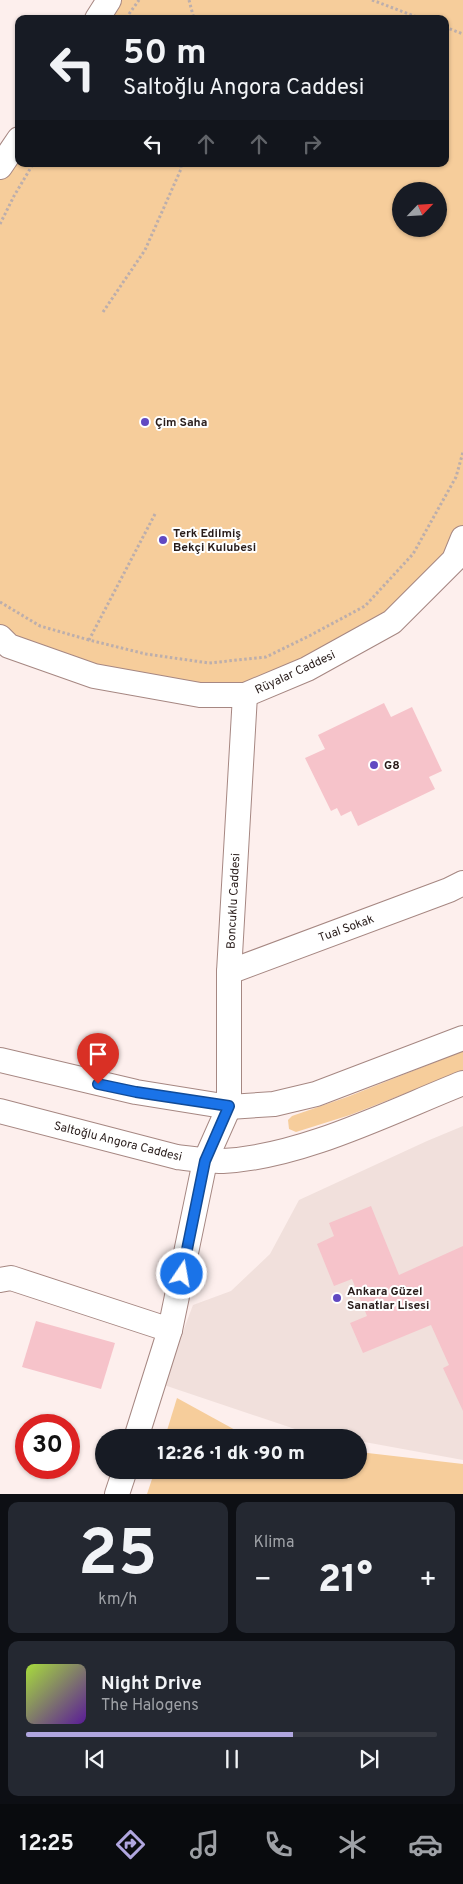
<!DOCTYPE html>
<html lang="tr">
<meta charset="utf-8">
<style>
body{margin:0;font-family:Overpass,sans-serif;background:#242831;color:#f1f3f6;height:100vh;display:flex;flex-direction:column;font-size:19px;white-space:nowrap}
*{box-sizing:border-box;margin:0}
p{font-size:16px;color:#9ea1a6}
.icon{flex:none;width:28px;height:28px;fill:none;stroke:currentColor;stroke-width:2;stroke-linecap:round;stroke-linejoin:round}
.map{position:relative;height:1494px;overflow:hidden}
.panel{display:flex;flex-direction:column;gap:8px;padding:8px;background:#0d0f14;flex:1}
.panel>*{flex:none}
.top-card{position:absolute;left:15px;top:15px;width:434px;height:152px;border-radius:10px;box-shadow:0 1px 4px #0004;background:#171b24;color:#f1f3f6;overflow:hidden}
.needle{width:32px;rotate:65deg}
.fabs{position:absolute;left:392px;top:182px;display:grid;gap:10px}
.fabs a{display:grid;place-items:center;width:55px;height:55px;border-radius:50%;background:#171b24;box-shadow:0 1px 4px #0004;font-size:25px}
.speed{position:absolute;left:15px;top:1414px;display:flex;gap:10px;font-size:25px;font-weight:700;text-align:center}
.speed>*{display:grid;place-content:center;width:65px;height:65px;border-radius:50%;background:#171b24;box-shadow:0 1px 4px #0004;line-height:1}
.speed .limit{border:8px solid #d22;background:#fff;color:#111}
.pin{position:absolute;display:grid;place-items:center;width:42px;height:42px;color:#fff;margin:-51px -21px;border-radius:50% 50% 50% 0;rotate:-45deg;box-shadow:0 0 5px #0007}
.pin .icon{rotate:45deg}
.me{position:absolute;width:55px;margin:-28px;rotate:12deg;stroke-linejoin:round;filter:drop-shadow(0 0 4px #0008)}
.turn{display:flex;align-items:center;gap:18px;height:105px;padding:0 25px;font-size:22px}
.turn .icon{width:65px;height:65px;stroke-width:2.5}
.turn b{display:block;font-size:35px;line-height:42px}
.lanes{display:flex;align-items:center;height:48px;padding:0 25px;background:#0003;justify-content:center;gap:25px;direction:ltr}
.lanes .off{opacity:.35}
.big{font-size:38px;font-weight:800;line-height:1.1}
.panel .widget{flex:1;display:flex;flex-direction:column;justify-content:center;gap:8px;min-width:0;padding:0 18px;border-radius:10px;background:#242831}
.panel .dial{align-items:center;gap:0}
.dial b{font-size:65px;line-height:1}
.song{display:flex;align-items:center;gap:15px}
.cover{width:60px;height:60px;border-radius:8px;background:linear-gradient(135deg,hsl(80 70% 55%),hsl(270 70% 35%))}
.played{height:5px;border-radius:2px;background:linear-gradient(90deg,#b0a6df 65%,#363941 65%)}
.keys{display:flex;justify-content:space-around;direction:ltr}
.heat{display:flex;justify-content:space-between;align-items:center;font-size:28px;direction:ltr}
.panel .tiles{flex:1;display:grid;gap:8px;grid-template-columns:1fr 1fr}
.widget:last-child{grid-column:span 2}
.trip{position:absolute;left:95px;top:1429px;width:272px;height:50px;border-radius:25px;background:#171b24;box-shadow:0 1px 4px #0004;font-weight:800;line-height:50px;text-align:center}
.tab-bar{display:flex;height:80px;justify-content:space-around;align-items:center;background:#090b0e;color:#9ea1a6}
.tab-bar .icon{width:35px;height:35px}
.tab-bar .on{color:#b0a6df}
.tab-bar b{font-size:22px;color:#f1f3f6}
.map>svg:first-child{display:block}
.built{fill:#f1e0dc}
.green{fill:#f6cd9b;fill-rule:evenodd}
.building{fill:#f6c3ca}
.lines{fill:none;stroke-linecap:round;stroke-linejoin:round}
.minor-casing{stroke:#a68782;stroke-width:26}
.path{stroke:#bcaeac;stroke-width:3;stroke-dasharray:2.5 2.5;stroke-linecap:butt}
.minor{stroke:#fff;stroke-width:24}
.route-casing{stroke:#114b97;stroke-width:12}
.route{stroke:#1a73e8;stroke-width:9}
.poi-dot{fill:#6149c2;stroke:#fff;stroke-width:2}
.labels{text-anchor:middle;stroke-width:4;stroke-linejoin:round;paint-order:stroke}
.poi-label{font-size:12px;font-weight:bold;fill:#281c1a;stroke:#fff;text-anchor:start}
.street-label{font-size:12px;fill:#281c1a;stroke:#fff}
</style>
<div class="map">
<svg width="463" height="1494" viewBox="0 0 463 1494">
<rect width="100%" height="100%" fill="#fdefed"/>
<polygon class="built" points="463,1126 463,1460 359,1441 359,1438 339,1437 301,1431 164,1385 168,1371 193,1305 231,1291 270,1254 299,1200 427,1141"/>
<g class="green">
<path d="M109 0H463V538L392 622 307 669 200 695 0 637V167L19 139V164H445V19H97ZM401 191H439V229H401Z"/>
<polygon points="463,1051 463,1071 350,1115 296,1132 289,1129 288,1120 292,1116 347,1097"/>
<polygon points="177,1398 248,1437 165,1437"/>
<polygon points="359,1452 463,1464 463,1494 147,1494 155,1470 359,1470"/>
</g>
<g class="building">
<polygon points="384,703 391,717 412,707 442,771 429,777 435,789 358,826 351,811 341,816 337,808 331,811 305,758 325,749 318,735"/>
<polygon points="371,1206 399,1275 463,1246 463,1411 443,1368 449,1365 431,1325 363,1353 350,1323 367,1316 352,1279 334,1286 317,1244 334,1236 329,1223"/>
<polygon points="36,1321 115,1343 101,1389 22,1367"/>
</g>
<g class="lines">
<g class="minor-casing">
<g id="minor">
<polyline points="97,19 109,0"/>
<polyline points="0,167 19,139"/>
<polyline points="0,637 9,646 94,676 200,695 245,695 307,669 392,622 454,560 463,538"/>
<polyline points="229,972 449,890 463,883"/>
<polyline points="0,1060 136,1092 229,1107 274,1104 316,1094 463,1038"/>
<path d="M0 1111 177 1157C193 1159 208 1161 223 1161 302 1157 390 1112 463 1083"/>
<polyline points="0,1280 11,1278 170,1330"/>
<polyline points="136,1438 170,1330 205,1161 229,1107 229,972 245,695"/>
<polyline points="117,1494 125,1470"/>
</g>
</g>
<g class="path">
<polyline points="189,0 194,19"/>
<polyline points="372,0 422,19"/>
<polyline points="129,14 139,0"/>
<polyline points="445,27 463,34"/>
<polyline points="0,224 14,196 33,164"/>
<polyline points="103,312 145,250 181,169 181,164"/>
<polyline points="155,514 89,640 146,654 209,663 266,657 309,636 365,606 413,554 456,477 463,452"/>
<polyline points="0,602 40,626 89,640"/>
</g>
<use href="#minor" class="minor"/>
</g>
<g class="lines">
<g class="route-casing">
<polyline id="route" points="98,1084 136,1092 229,1106 205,1161 182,1274"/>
</g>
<use href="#route" class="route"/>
</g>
<g class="poi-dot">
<circle cx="145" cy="422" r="5"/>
<circle cx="163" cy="540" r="5"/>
<circle cx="374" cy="765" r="5"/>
<circle cx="337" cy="1298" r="5"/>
</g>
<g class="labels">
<g class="poi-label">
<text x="155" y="426">Çim Saha</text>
<text x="173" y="537">Terk Edilmiş<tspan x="173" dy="14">Bekçi Kulubesi</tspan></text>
<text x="384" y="769">G8</text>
<text x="347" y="1295">Ankara Güzel<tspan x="347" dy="14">Sanatlar Lisesi</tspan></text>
</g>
<g class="street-label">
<text transform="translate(295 672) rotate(-25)" y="4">Rüyalar Caddesi</text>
<text transform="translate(233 901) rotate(-87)" y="4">Boncuklu Caddesi</text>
<text transform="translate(346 928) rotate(-20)" y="4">Tual Sokak</text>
<text transform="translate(118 1141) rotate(14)" y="4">Saltoğlu Angora Caddesi</text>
</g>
</g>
</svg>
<div class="fabs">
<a><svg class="needle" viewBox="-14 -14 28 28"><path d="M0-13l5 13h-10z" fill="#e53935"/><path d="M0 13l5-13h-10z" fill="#9ea1a6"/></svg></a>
</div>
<div class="speed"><div class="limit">30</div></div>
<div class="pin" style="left:98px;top:1084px;background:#d93025"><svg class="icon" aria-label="arrive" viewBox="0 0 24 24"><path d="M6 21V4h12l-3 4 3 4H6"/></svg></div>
<svg class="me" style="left:182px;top:1274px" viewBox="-20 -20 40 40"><circle r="17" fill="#1a73e8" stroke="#fff" stroke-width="3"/><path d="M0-11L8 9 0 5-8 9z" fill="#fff"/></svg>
<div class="trip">12:26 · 1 dk · 90 m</div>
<div class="top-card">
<div class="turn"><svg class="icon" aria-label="left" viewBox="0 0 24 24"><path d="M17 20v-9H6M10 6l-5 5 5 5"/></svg><div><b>50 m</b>Saltoğlu Angora Caddesi</div></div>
<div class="lanes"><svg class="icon" aria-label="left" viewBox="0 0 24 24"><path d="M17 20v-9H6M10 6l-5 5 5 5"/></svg><svg class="icon off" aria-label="ahead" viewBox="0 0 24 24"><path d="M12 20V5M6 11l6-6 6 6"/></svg><svg class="icon off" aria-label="ahead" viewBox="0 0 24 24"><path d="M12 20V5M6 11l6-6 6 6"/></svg><svg class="icon off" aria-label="right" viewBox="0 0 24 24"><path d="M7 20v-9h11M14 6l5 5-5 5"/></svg></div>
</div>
</div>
<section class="panel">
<div class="tiles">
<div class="widget dial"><b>25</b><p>km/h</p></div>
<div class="widget"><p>Klima</p>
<div class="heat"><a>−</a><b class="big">21°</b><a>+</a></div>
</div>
<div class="widget">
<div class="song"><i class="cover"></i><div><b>Night Drive</b><p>The Halogens</p></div></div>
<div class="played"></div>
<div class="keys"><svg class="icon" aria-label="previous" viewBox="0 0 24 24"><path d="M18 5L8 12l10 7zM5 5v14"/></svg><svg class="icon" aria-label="pause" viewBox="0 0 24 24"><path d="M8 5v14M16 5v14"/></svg><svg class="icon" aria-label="next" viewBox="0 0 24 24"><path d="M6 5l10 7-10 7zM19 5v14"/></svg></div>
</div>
</div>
</section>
<nav class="tab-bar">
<b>12:25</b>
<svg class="icon on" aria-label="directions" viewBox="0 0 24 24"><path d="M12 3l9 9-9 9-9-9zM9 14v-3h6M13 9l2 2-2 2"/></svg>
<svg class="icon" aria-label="music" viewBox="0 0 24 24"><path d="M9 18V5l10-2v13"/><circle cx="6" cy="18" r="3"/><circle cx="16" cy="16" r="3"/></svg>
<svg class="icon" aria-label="phone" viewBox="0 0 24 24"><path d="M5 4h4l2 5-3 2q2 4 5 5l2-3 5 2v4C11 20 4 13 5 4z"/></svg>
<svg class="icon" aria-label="climate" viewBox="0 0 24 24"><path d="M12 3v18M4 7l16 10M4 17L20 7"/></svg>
<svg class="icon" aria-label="car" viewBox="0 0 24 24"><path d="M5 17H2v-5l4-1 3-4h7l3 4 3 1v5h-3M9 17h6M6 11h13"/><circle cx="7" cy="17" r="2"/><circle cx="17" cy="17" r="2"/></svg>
</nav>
